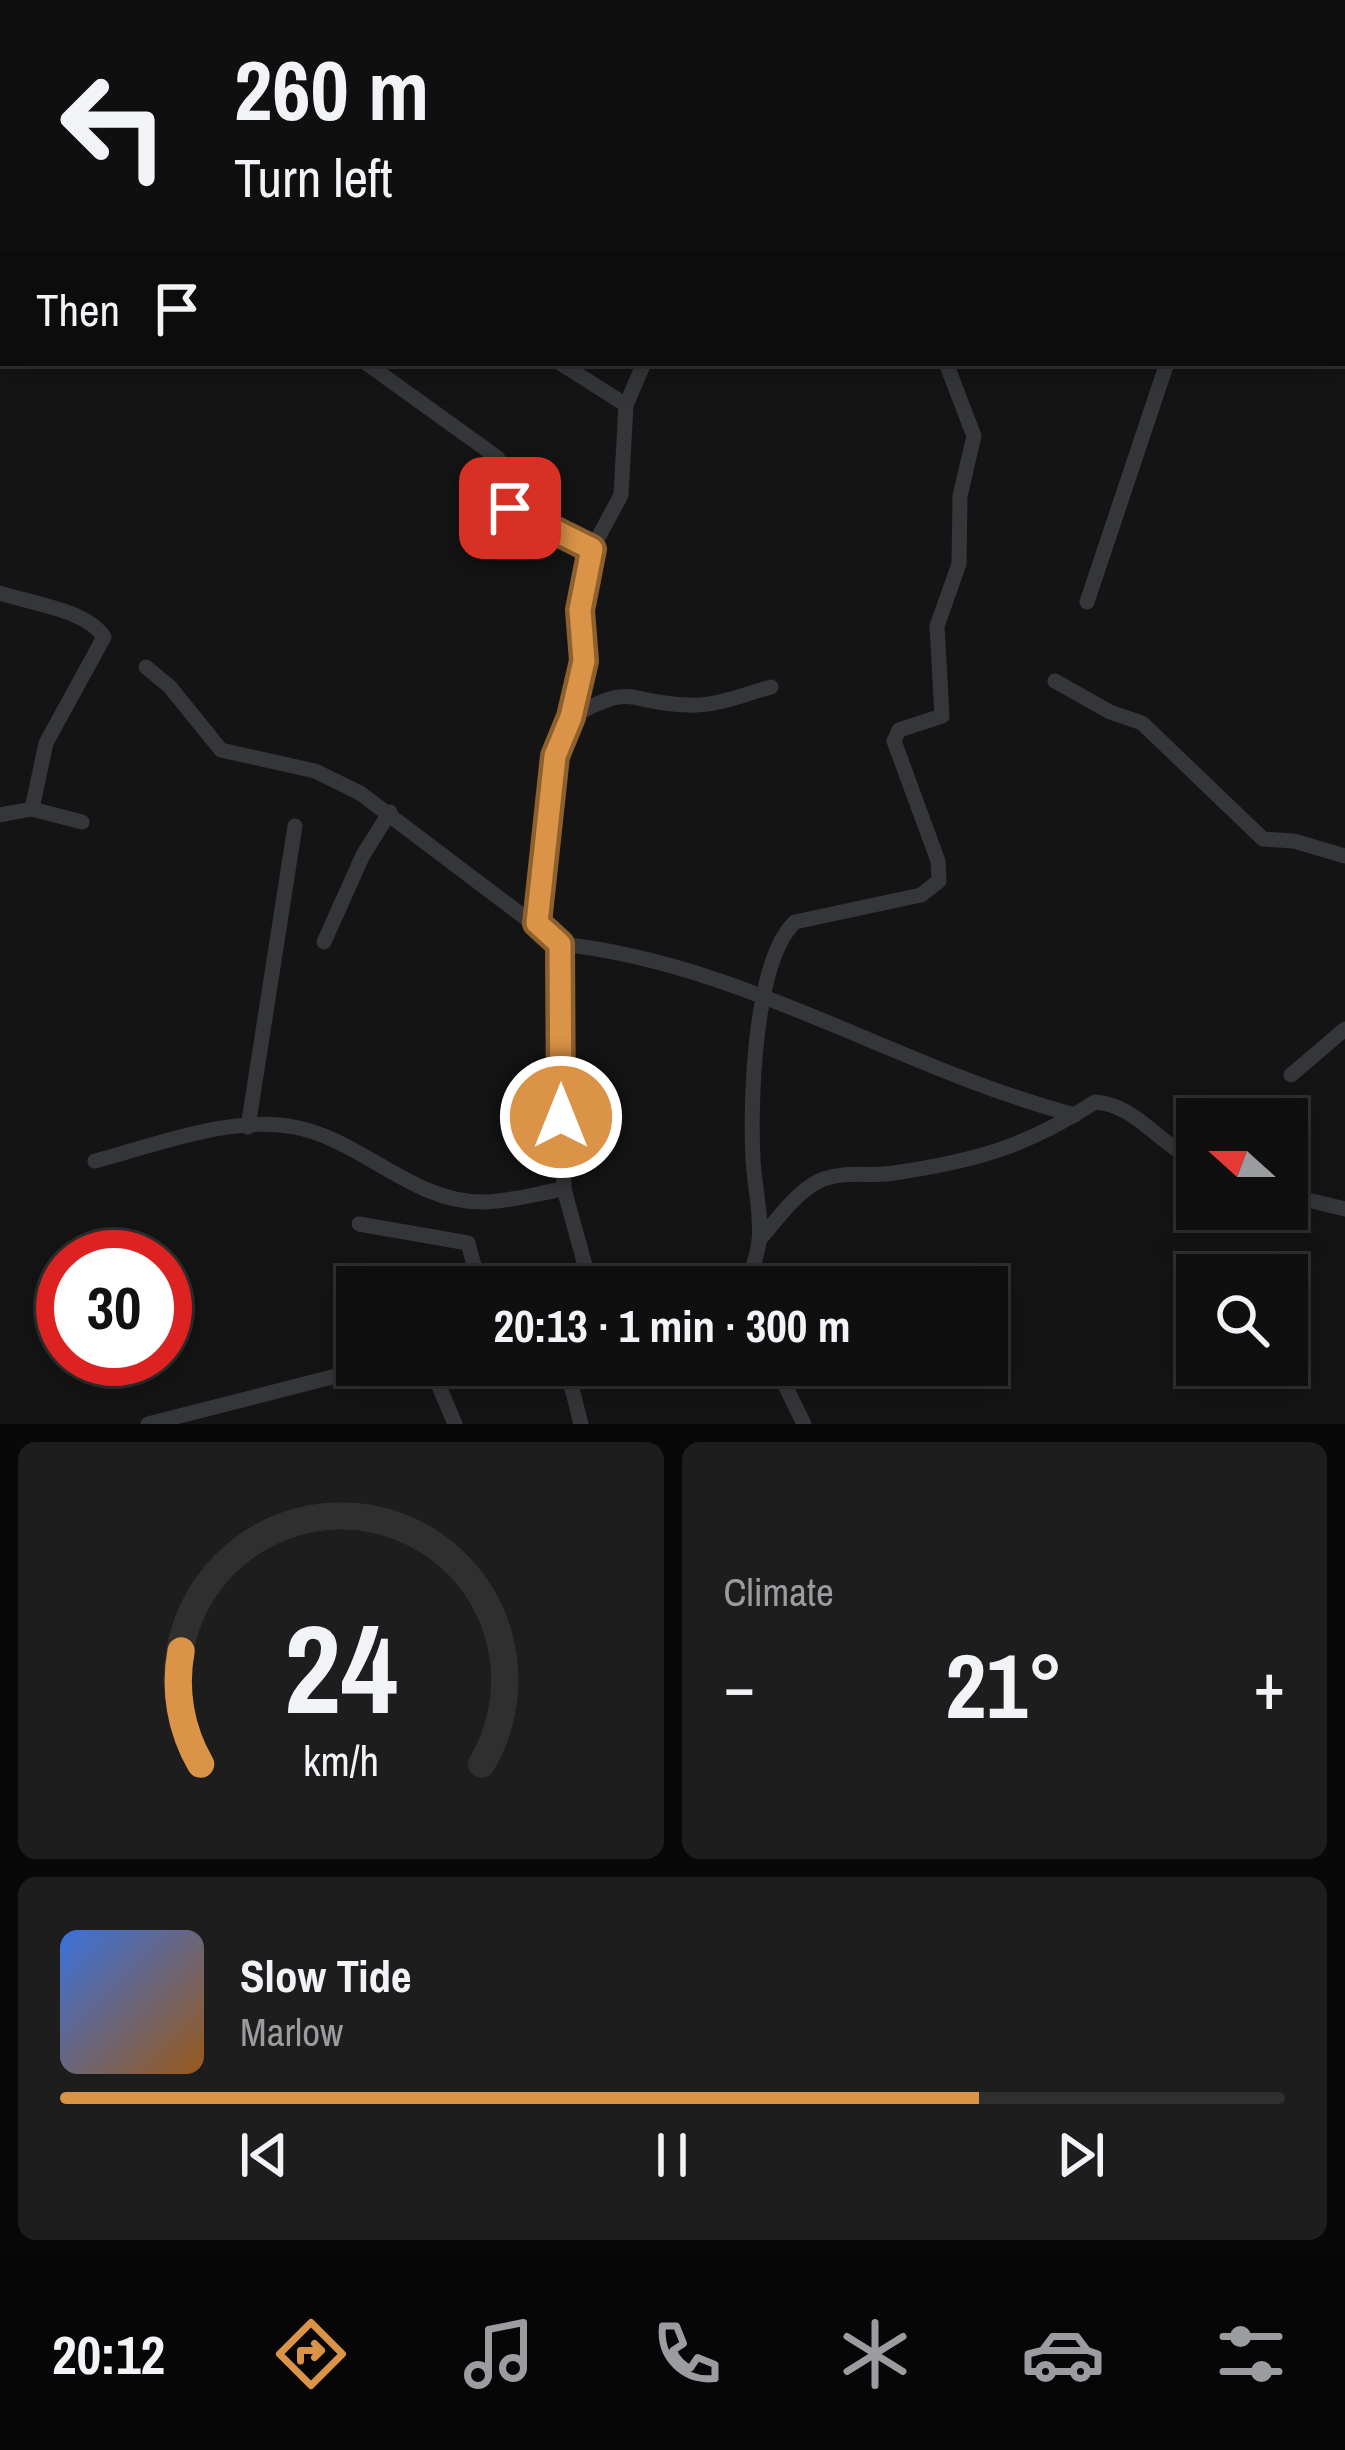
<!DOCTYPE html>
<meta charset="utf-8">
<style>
body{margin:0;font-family:"Archivo Narrow",sans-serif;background:#1d1d1e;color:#f1f3f6;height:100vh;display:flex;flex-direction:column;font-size:45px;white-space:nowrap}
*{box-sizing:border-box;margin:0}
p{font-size:39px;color:#9b9c9f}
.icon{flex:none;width:66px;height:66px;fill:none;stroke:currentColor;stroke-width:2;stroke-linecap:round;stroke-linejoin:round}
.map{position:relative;height:1424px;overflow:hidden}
.sheet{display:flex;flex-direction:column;gap:18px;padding:18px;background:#080809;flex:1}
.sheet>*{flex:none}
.top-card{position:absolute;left:0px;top:0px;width:1347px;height:366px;box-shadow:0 6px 30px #0003,0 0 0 3px #2f2f30;background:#0f0f10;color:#f1f3f6;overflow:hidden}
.needle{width:78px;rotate:291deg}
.fabs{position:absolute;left:1176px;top:1098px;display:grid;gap:24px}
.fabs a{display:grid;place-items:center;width:132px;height:132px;border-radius:0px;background:#0f0f10;box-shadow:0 6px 30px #0003,0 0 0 3px #2f2f30;font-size:60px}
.speed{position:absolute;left:36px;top:1230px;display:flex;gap:24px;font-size:60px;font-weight:700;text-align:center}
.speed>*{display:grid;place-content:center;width:156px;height:156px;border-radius:50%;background:#0f0f10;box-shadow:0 6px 30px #0003,0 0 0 3px #2f2f30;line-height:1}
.speed .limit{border:18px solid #d22;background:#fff;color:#111}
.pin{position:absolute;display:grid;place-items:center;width:102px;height:102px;color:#fff;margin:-51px;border-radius:24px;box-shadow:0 6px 18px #0006}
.me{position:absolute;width:132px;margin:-66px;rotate:0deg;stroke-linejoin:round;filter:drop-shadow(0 0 9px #0008)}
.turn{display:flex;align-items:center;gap:42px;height:252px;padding:0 36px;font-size:54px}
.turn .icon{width:156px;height:156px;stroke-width:2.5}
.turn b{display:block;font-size:84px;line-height:102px}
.then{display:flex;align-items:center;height:114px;padding:0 36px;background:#0003;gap:24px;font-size:45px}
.big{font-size:90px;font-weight:800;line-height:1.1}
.sheet .tile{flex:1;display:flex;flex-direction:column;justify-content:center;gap:18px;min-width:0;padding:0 42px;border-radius:18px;background:#1d1d1e}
.sheet .dial{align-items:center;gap:0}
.dial svg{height:312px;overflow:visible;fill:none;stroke:#2f2f30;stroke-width:7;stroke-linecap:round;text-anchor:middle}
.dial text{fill:#f1f3f6;stroke:none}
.song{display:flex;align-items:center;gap:36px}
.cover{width:144px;height:144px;border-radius:18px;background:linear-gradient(135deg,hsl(220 70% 55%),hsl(30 70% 35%))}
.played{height:12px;border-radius:6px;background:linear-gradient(90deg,#da9347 75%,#2f2f30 75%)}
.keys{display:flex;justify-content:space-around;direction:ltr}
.heat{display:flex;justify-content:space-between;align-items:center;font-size:66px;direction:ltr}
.sheet .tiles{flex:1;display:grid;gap:18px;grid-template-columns:1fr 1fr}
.tile:last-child{grid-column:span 2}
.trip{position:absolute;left:336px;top:1266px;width:672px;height:120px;border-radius:0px;background:#0f0f10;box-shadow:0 6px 30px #0003,0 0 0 3px #2f2f30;font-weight:800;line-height:120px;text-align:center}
.tabs{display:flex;height:192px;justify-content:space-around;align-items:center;background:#060606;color:#9b9c9f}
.tabs .icon{width:84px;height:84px}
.tabs .current{color:#da9347}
.tabs b{font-size:54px;color:#f1f3f6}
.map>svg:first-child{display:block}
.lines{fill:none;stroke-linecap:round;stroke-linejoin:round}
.street{stroke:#353639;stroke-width:15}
.route-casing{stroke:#8e602e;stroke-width:30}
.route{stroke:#da9347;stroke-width:21}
</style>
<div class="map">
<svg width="1345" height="1424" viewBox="0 0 1345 1424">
<rect width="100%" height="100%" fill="#141415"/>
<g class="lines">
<g class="street">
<polyline points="486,0 490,3"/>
<polyline points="957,0 962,3"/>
<polyline points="101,3 101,0"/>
<polyline points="348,3 349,0"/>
<polyline points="820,3 822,0"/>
<polyline points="1344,151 1345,151"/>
<polyline points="0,337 3,335"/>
<polyline points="366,363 498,458 502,500 510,508 592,549"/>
<polyline points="560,363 626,405"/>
<path d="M0 593C30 603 87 610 104 637L46 743 32 809"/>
<polyline points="1087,602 1167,363"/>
<polyline points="146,667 170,687 221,750 315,771 360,793 560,944 564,1189 591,1287"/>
<polyline points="1055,681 1110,712 1142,723 1263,839 1294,841 1345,856"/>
<path d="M571 717C636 681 624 703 688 705 715 707 745 694 771 687"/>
<polyline points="0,815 32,809 82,822"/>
<polyline points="537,923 555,756 571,717 583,660 580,610 586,574 592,549 621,495 626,405 644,363"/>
<polyline points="324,942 363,855 390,812"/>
<path d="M560 944C744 963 899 1069 1075 1115"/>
<polyline points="1291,1075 1345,1029"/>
<polyline points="248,1127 295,826"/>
<path d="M95 1161C156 1145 231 1115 294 1127 361 1139 411 1202 482 1202 509 1202 538 1193 564 1189"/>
<polyline points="1287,1195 1345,1209"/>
<polyline points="359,1224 468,1243 480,1287"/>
<path d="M759 1240C777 1220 795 1193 819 1181 842 1170 869 1177 894 1173 975 1161 1026 1147 1095 1102 1137 1105 1158 1145 1197 1160"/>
<polyline points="668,1287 707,1272 737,1287"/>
<path d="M747 1287C751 1272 757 1257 759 1242 762 1214 754 1185 753 1158 750 1102 754 960 795 922L921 895 939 881 938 861 894 741 899 730 942 716 937 626 959 564 960 496 974 436 946 363"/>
<polyline points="430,1365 455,1424"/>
<polyline points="566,1365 581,1424"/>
<polyline points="775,1365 804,1424"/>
<polyline points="148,1424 379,1365"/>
</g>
</g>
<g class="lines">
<g class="route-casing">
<polyline id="route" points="510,508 592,549 580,610 584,661 571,717 555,756 537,923 560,944 561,1117"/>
</g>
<use href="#route" class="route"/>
</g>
</svg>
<div class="fabs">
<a><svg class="needle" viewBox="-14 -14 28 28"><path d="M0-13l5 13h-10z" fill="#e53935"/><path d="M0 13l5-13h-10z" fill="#9b9c9f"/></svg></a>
<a><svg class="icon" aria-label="search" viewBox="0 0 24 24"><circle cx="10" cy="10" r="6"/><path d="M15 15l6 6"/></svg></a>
</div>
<div class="speed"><div class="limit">30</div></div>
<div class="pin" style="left:510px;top:508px;background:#d93025"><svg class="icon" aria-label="arrive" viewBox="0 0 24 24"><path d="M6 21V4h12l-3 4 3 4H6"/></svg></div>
<svg class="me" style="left:561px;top:1117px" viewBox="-20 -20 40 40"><circle r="17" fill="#da9347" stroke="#fff" stroke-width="3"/><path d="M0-11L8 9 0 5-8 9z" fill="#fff"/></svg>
<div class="trip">20:13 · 1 min · 300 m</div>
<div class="top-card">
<div class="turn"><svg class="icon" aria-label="left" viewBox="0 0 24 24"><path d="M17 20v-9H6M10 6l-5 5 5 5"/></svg><div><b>260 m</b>Turn left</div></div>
<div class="then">Then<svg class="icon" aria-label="arrive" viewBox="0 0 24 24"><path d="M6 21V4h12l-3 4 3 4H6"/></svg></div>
</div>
</div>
<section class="sheet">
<div class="tiles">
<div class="tile dial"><svg viewBox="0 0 100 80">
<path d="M14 69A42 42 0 1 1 86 69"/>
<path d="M14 69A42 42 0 0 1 9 40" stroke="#da9347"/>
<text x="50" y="56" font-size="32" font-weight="700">24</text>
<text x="50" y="72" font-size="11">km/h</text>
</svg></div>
<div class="tile"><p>Climate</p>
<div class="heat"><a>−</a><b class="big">21°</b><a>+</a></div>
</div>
<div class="tile">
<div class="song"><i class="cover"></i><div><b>Slow Tide</b><p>Marlow</p></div></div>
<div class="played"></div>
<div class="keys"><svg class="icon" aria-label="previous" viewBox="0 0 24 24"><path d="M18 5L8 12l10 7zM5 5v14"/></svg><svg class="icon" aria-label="pause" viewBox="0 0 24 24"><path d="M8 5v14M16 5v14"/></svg><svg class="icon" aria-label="next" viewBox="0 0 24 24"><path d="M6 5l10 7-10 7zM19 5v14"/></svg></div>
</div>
</div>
</section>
<nav class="tabs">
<b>20:12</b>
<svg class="icon current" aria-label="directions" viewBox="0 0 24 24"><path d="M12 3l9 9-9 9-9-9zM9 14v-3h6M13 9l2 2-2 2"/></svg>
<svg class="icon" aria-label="music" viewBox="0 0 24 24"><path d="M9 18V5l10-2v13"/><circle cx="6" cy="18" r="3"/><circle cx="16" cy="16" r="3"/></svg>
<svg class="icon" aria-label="phone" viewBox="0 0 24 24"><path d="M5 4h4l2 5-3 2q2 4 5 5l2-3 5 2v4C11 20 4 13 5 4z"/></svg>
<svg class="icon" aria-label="climate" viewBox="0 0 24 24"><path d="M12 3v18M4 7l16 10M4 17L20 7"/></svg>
<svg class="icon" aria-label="car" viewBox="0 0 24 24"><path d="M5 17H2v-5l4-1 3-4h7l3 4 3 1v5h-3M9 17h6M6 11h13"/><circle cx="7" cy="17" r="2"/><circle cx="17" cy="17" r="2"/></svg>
<svg class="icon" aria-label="filters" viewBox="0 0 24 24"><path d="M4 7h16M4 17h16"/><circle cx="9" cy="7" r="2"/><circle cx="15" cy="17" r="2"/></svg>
</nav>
